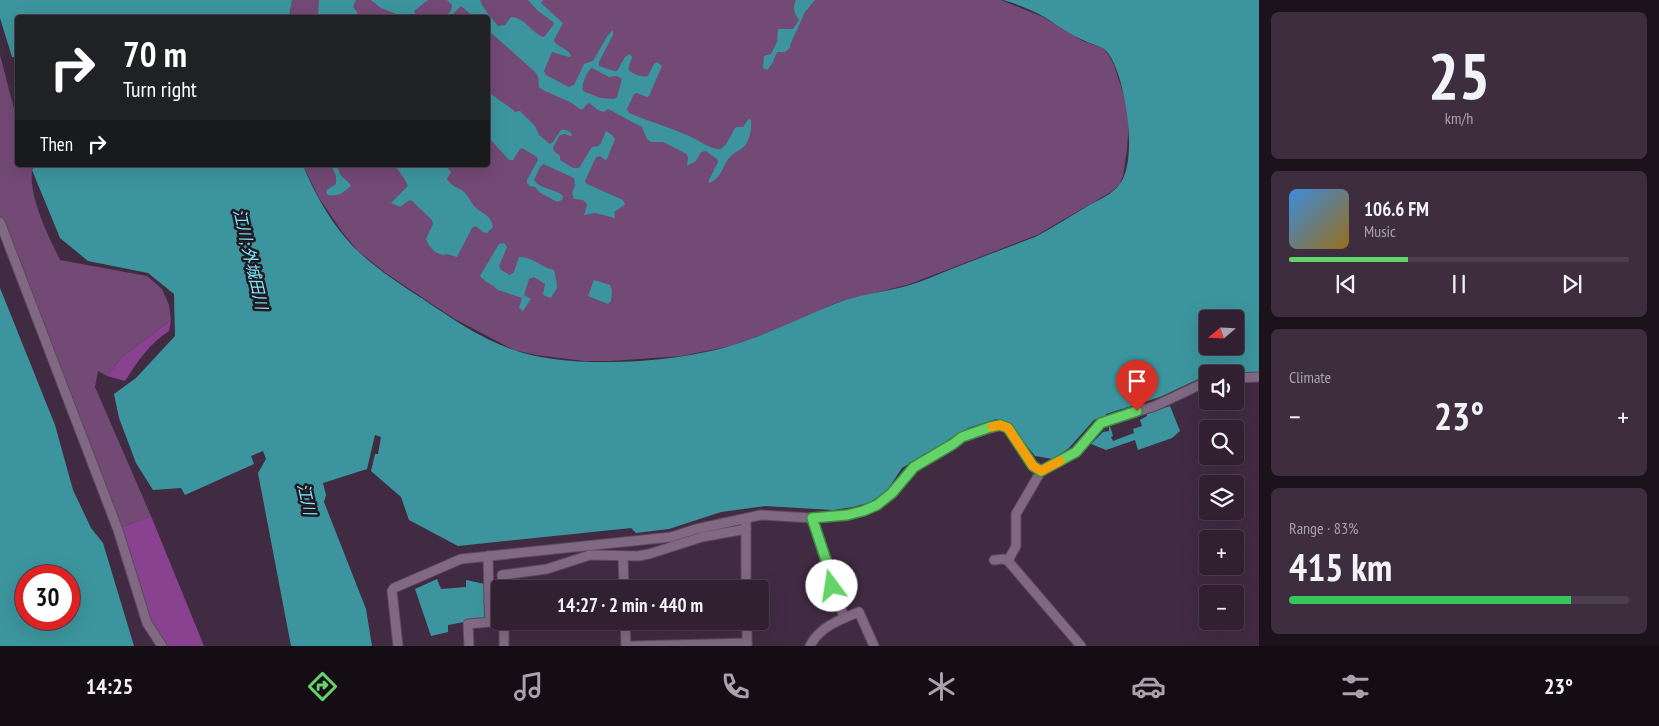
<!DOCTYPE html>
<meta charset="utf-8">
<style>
body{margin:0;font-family:"PT Sans Narrow","Noto Sans JP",sans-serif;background:#3d2d3e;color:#f1f3f6;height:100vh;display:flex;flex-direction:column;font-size:19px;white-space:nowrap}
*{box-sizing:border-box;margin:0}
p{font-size:16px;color:#a8a3ac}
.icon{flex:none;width:28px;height:28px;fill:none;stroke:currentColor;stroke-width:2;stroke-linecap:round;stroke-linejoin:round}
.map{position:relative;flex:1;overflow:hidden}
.details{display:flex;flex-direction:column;gap:12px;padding:12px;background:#1b121c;width:400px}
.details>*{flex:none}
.top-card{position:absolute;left:15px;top:15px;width:475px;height:152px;border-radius:5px;box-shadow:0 5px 20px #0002,0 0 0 1px #4c3e4d;background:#202124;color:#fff;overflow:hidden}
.needle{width:32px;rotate:251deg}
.controls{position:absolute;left:1199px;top:310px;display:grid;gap:10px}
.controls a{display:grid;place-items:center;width:45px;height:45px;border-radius:5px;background:#312032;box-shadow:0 5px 20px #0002,0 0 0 1px #4c3e4d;font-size:25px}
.speed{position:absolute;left:15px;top:565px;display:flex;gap:10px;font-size:25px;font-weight:700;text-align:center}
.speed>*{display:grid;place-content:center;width:65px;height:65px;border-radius:50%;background:#312032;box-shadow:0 5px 20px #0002,0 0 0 1px #4c3e4d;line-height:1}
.speed .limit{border:8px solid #d22;background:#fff;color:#111}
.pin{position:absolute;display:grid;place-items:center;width:42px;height:42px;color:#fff;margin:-51px -21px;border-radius:50% 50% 50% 0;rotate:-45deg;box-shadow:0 0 5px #0007}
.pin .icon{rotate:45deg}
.me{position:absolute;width:55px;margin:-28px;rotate:346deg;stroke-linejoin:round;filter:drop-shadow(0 0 4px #0008)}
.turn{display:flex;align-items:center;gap:18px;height:105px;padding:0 25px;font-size:22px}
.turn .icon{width:65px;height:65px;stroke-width:2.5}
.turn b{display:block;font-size:35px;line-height:42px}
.then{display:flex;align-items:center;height:48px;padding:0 25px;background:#0003;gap:10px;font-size:19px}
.big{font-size:38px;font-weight:700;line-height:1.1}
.details .widget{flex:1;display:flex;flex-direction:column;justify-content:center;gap:8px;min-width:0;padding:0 18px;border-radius:8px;background:#3d2d3e}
.details .dial{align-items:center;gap:0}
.dial b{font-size:65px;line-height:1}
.song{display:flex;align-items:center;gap:15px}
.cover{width:60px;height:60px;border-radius:8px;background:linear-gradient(135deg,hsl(210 70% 55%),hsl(40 70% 35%))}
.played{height:5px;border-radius:2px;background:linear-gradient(90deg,#64d468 35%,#4c3e4d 35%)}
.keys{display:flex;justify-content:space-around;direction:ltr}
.heat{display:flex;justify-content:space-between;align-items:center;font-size:28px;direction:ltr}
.charge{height:8px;border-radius:4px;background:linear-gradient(90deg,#34c759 83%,#4c3e4d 0)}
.trip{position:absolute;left:491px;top:580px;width:278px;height:50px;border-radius:5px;background:#312032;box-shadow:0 5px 20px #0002,0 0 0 1px #4c3e4d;font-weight:700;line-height:50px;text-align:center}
.dock{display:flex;height:80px;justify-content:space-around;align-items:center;background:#140d14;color:#a8a3ac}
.dock .icon{width:35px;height:35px}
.dock .active{color:#64d468}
.dock b{font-size:22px;color:#f1f3f6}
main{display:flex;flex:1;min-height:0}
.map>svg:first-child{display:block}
.green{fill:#734976}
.forest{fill:#894290}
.water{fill:#3c959e;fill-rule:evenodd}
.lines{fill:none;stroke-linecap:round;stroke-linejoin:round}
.minor-casing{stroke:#5c495e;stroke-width:11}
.minor{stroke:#816983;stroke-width:9}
.route-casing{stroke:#418a44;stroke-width:12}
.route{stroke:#64d468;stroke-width:9}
.slow{stroke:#f59e0b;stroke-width:9}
.labels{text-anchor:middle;stroke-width:5;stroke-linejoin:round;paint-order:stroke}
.water-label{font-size:16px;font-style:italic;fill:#7eedf8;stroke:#221823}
</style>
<main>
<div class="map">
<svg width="1259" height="646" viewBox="0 0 1259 646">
<rect width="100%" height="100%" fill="#412b43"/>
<g class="green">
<polygon points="292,0 1001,0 1043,17 1083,41 1102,48 1108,54 1114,65 1127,105 1129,119 1127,150 1123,176 1119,185 1111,192 1037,235 910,284 836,303 775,330 731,346 682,356 610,361 584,361 536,355 514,350 453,318 387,274 358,251 343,233 319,198 303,165 488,165 488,18 289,18"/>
<path d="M0 55 17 120 18 165H33C26 193 48 235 60 260L147 276 162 289 169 305 171 320 122 357 107 376 98 371 95 387 151 516 122 527 0 215Z"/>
</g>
<g class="forest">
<path d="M171 320 169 331C150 343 137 362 125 381L107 376 122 357Z"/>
<polygon points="151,516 204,646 166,646 150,621 122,527"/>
</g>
<g class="water">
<polygon points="0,0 292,0 289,17 18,18 17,57 12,57 0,18"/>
<polygon points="319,0 356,0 353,7 358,13 351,17 318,17"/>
<polygon points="371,0 428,0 414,11 417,18 401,17 399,15 381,8"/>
<path d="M447 0H480C482 7 493 20 498 26L505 25 511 17C524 17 531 32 543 37L545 36 554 24 553 22 537 10 528 0H543L541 3 563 23 554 40 555 43 569 52 571 56 569 57 552 52 544 71 546 75 569 87 574 85 584 64 593 61 608 35 613 30V35L599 62V66L614 71H617L625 57 630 54 632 57 628 69C632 74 642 78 648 76L654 64 657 62 662 66 649 96 647 97 637 93 634 94 627 109 629 113C652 123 677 129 699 141 703 144 715 150 720 149 727 147 731 133 736 127H743L747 121 749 119 751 120C752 128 750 137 746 144 742 150 736 151 731 156 722 164 723 178 709 183V180L718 162 717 159 706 151 701 152 696 161 687 166 688 158 687 154 663 142H651L647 139 642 127 608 109 604 112 598 110 589 103 587 104 583 109H580L570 102 543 90 539 87 538 76 535 72 488 30V18L474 17 461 6 450 17H444C449 14 452 11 452 5ZM592 68 609 77 617 76 622 79 617 97 614 99 600 98 583 91C581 84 586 75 590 69Z"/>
<path d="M796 0H815L805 12 790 45V48L785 52H777L772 64 767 70 763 68 764 56 771 54 777 42 778 29H793L799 20C794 12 792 9 796 0Z"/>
<path d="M1003 0H1259V372L1208 374 1207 375 1160 397 1106 414V418L1103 419 1101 417 1094 420 1069 448 1053 459 1035 456 1009 423 996 419 968 428 902 468 888 489 871 502 853 507 833 510 765 506 721 512 669 529 636 533 631 528 458 546 409 520 401 497 371 471 375 454H378L381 437 375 435 367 469 323 483 326 495 324 502 366 609 372 646H291L258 473 266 459 263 451 251 456 254 464 185 495 181 488 153 490 136 463 119 418 114 394 136 378 175 336 174 294 148 273 88 261 60 238 32 170 35 165H303C315 195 335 230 359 252 378 270 401 285 423 299 451 318 481 339 514 350 569 370 677 363 733 345 769 334 802 317 837 303 860 294 886 292 910 285 923 281 936 275 949 270 977 259 1006 248 1035 237 1054 227 1072 215 1091 204 1101 199 1112 194 1119 185 1139 162 1126 77 1108 53 1103 46 1093 45 1085 41 1071 35 1058 26 1046 18 1033 10 1017 4 1003 0ZM1208 319H1235V346H1208Z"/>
<path d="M488 92 512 109 515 112 520 111 535 126 539 135 550 144 553 142 561 130C566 129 570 131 572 135L570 136 565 134 560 135 553 147 554 151 560 156V160L573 168H579L592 147 598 146 601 143 606 131 612 135 615 139 607 159 605 160 600 156 596 157 585 181 587 184 623 200 625 204 623 206 614 212 615 218 595 213 584 215 587 204 583 200 574 199 572 192 575 186 574 178 543 164 540 167 534 180C540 190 555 188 563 196L562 200 557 202 539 192 535 187 530 186 527 183V180L538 160 537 157 522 148 520 149 513 160H509L488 137Z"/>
<path d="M331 165H338C337 174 344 178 350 184L351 186C342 193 339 197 328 195L326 192 328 189 336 184V176Z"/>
<path d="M395 165H445L451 172 447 179C451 186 457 187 463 191 469 196 470 202 475 207 483 214 491 215 493 227L487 233 483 232 476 226 472 228 457 257 447 254 443 255C434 253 429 247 426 239L433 224 432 220 411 200 408 201 400 207 391 203 408 186 405 180Z"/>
<path d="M504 243 507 247 499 266 501 270 510 275 514 272 519 257C532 256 542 268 554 270 555 274 557 283 557 287 557 290 552 295 551 298L543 295 545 284 534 277 529 279 524 295 531 299 523 311 519 308 522 298 498 290C493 284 485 283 480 276L499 244Z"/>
<polygon points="594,280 610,285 612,291 611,301 608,304 588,296"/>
<path d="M0 288 55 425 73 490 91 528 103 543 134 646H0ZM26 576H69V619H26Z"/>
<polygon points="1170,406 1180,431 1172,438 1138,450 1135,440 1106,450 1091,444 1103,432 1109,431 1109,427 1110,426 1113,436 1111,437 1113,441 1134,433 1133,429 1142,426 1140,420 1147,416 1147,414"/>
<polygon points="437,579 441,589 466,587 466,580 485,584 486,618 448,625 448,632 431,636 415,589"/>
</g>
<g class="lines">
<g class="minor-casing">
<g id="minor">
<polyline points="0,222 118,530 147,623 162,646"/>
<polyline points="1235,378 1259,377"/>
<path d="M812 518C823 551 832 585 844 617"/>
<polyline points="746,523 746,589"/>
<polyline points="488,556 489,601 500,601"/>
<polyline points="623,556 624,589"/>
<polyline points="994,560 1004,559 1008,561 1081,646"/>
<polyline points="1008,561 1016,546 1016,514 1041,471 1076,452 1101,423 1155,406 1208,381"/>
<polyline points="503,589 502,575 547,569 590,555 638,556 649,554 702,537 746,529"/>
<polyline points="504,621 504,646"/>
<polyline points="625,621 626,646"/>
<polyline points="747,621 747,646"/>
<polyline points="398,646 392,591 394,588 461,559 671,537 696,529 761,515 812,518 847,515 863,511 877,505 892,493 913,467 953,444 962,437 1000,425 1008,428 1033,466 1041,471"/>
<polyline points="469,646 468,624 490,622 489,601"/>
<polyline points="630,646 747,643"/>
<path d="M810 646C819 627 841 619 859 612L874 646"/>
</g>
</g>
<use href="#minor" class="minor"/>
</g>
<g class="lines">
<g class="route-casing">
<polyline id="route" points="832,586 830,572 812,518 847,515 863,511 877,505 892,493 914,467 953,444 962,437 990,427 1000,425 1008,428 1033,466 1041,471 1076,452 1101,423 1137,411"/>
</g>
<use href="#route" class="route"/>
<polyline class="slow" points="992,427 1000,425 1008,428 1033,466 1041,471 1060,461"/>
</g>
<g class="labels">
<g class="water-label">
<text transform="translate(251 259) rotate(77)" y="6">江川; 外城田川</text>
<text transform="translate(307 499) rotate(77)" y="6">江川</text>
</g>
</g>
</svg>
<div class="controls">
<a><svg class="needle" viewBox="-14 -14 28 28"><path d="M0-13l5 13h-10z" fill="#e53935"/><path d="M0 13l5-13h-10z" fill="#a8a3ac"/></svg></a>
<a><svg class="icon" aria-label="sound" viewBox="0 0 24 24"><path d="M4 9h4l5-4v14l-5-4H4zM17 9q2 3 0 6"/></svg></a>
<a><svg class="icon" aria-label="search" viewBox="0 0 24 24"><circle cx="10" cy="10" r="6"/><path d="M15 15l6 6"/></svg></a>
<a><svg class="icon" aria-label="layers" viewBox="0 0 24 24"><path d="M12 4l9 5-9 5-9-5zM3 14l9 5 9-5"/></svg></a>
<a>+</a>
<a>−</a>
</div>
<div class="speed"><div class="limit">30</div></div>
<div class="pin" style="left:1137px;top:411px;background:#d93025"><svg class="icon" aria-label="arrive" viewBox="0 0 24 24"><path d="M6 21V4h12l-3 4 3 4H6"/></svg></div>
<svg class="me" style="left:832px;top:586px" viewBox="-20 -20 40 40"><circle r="19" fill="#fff"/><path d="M0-13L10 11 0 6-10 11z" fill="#64d468"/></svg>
<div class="trip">14:27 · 2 min · 440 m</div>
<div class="top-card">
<div class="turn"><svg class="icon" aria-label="right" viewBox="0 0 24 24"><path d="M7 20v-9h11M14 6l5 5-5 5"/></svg><div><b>70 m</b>Turn right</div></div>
<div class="then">Then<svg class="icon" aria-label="right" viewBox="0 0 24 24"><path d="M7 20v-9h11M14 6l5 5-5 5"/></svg></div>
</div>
</div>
<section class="details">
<div class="widget dial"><b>25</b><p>km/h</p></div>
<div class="widget">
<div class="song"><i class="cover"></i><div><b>106.6 FM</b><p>Music</p></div></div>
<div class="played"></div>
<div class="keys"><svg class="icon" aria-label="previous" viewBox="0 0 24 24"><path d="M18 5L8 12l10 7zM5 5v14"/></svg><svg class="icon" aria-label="pause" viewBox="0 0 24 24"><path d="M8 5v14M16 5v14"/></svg><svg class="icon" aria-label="next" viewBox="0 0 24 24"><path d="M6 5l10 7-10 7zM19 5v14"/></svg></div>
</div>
<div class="widget"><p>Climate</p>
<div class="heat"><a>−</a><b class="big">23°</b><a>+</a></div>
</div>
<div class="widget"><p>Range · 83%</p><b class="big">415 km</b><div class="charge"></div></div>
</section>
</main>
<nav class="dock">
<b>14:25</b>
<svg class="icon active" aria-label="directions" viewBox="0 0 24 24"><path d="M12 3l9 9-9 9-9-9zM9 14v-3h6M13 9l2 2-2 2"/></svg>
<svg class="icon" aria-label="music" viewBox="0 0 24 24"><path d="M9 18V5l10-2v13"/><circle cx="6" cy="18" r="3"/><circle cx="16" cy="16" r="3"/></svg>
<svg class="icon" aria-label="phone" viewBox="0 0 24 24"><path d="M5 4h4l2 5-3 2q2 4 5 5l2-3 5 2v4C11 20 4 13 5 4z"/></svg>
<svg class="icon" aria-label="climate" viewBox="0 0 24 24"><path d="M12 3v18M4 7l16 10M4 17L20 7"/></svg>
<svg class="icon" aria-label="car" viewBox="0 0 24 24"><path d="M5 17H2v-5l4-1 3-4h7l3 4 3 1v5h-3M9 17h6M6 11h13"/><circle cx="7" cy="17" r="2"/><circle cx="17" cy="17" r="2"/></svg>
<svg class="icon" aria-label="filters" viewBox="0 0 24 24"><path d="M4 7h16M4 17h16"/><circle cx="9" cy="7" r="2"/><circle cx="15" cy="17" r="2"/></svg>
<b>23°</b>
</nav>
